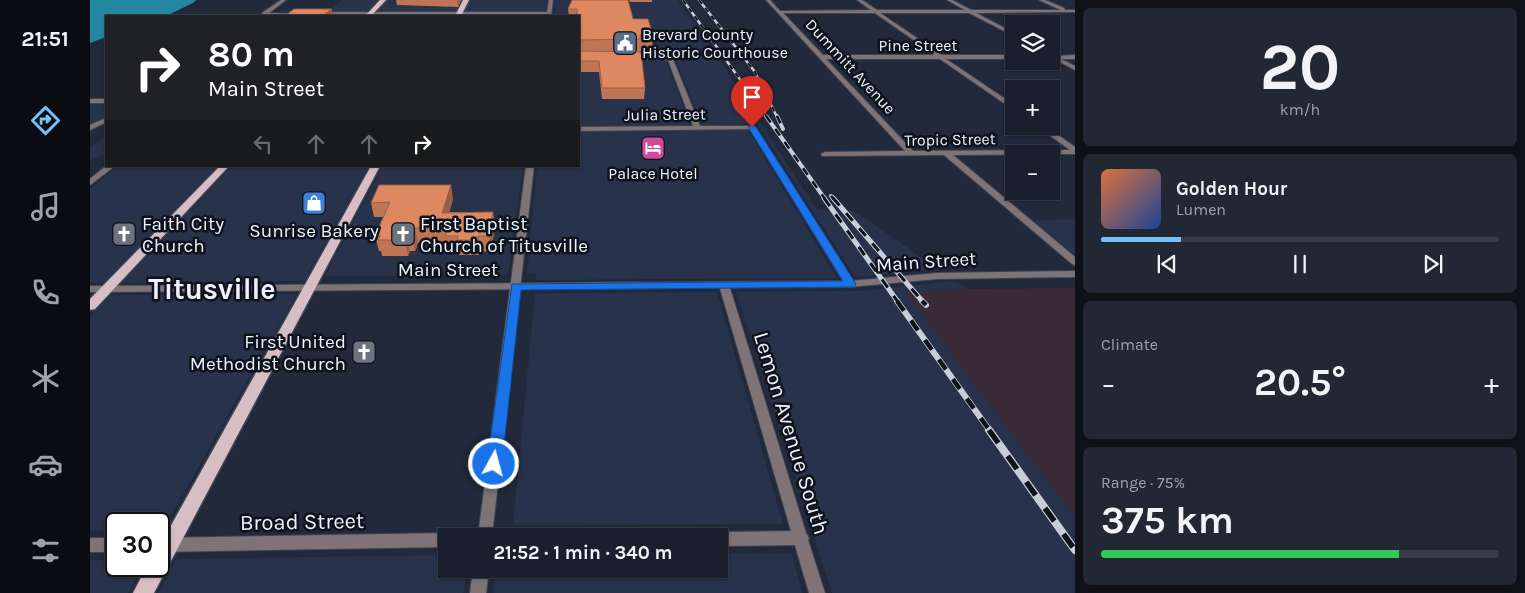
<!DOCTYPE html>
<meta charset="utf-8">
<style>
body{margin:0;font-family:Karla,sans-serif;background:#222734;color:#f1f3f6;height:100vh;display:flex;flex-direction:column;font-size:19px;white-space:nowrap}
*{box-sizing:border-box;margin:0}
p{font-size:16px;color:#9fa2a9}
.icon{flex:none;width:28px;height:28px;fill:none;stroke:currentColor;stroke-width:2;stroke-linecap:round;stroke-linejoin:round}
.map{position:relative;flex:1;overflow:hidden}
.sheet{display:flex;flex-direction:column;gap:8px;padding:8px;background:#0e1118;width:450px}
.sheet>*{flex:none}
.top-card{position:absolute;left:15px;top:15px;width:475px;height:152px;border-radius:0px;box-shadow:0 1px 4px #0004,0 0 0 1px #373d48;background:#202124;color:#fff;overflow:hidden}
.fabs{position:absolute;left:915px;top:15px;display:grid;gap:10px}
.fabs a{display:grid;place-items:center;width:55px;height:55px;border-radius:0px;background:#191f2c;box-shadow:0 1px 4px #0004,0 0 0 1px #373d48;font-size:25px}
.speed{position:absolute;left:15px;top:512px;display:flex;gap:10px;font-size:25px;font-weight:700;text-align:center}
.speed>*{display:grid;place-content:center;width:65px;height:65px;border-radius:50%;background:#191f2c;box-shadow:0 1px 4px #0004,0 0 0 1px #373d48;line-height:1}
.speed .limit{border:2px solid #111;border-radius:8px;background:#fff;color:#111}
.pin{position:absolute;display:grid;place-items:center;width:42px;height:42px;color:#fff;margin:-51px -21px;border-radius:50% 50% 50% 0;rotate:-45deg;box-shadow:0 0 5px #0007}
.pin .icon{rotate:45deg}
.me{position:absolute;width:55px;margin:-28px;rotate:7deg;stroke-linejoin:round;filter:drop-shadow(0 0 4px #0008)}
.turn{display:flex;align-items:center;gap:18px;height:105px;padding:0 20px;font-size:22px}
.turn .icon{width:65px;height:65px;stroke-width:2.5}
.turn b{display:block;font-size:35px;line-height:42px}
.lanes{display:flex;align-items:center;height:48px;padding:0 20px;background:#0003;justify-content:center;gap:25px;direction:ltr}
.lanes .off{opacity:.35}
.big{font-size:38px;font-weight:700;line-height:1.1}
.sheet .card{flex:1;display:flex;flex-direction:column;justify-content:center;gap:8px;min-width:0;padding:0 18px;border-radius:8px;background:#222734}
.sheet .dial{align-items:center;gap:0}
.dial b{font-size:65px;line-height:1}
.song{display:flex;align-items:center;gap:15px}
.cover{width:60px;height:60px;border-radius:8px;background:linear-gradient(135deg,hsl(20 70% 55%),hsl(220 70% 35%))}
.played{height:5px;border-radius:2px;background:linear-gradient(90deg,#76c0f7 20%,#373d48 20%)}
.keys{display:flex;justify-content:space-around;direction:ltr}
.heat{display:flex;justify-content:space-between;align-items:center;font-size:28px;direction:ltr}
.charge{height:8px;border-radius:4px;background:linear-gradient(90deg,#34c759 75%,#373d48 0)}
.trip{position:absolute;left:348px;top:528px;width:290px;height:50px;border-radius:0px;background:#191f2c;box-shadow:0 1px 4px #0004,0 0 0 1px #373d48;font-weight:700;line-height:50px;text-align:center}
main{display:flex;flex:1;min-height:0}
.menu{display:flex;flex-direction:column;width:90px;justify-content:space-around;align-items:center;background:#0a0c12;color:#9fa2a9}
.menu .icon{width:35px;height:35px}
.menu .selected{color:#76c0f7}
.menu b{font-size:22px;color:#f1f3f6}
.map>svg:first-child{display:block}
.built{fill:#28324a}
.industrial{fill:#3b2b36}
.water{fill:#2487a1}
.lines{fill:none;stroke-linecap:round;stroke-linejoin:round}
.minor-casing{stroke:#3d4556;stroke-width:2}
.tertiary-casing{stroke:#3d4556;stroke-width:2}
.primary-casing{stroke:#3d4556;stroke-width:3}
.minor{fill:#7f7376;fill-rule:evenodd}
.tertiary{fill:#7f7376;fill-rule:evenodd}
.primary{fill:#d7bec4;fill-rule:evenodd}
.rail-far4-casing{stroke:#c7cdda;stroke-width:2.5}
.rail-far3-casing{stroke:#c7cdda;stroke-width:4}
.rail-far2-casing{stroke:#c7cdda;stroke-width:5}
.rail-far1-casing{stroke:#c7cdda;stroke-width:6}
.rail-casing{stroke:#c7cdda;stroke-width:8}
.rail-far4{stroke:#0e121a;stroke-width:2;stroke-dasharray:5;stroke-linecap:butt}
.rail-far3{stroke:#0e121a;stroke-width:2.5;stroke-dasharray:8;stroke-linecap:butt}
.rail-far2{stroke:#0e121a;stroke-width:3;stroke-dasharray:10;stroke-linecap:butt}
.rail-far1{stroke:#0e121a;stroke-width:4.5;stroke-dasharray:12;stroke-linecap:butt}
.rail{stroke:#0e121a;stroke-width:5.5;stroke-dasharray:16;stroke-linecap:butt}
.wall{fill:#bf7553}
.shaded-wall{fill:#9b5f44}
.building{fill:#de8861;stroke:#9b5f44}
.route{fill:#1a73e8;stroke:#114b97}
.labels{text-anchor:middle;stroke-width:5;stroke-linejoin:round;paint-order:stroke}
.far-poi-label{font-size:16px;fill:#ecf2fe;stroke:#0e121a;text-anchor:start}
.far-street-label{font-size:16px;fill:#ecf2fe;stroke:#0e121a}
.poi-label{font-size:19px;fill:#ecf2fe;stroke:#0e121a;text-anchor:start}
.street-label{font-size:19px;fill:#ecf2fe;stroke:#0e121a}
.near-street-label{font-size:22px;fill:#ecf2fe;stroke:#0e121a}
.town-label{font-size:29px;font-weight:bold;fill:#ecf2fe;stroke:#0e121a}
</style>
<main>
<nav class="menu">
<b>21:51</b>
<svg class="icon selected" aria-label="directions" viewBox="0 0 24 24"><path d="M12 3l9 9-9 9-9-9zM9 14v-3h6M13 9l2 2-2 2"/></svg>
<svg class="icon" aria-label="music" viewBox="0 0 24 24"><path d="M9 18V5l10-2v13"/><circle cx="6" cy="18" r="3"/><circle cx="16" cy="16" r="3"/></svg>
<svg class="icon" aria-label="phone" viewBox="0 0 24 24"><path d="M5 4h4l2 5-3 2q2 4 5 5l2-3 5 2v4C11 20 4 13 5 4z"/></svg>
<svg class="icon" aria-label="climate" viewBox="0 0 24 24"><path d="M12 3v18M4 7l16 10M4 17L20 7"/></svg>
<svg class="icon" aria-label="car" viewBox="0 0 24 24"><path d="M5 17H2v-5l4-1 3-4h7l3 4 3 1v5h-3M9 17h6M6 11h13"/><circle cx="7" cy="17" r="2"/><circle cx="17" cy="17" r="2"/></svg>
<svg class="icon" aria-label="filters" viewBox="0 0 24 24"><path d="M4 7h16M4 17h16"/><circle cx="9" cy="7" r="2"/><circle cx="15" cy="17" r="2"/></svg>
</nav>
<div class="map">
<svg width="985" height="593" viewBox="0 0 985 593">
<rect width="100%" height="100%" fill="#21293b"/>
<g class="built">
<polygon points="252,0 290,0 278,12 188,12 192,10 241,9"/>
<polygon points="297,0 372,0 366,12 286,12"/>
<polygon points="380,0 458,0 455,12 374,12"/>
<polygon points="465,0 588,0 639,74 727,210 764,211 849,269 765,277 667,124 612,125 585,57 489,57 489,16 463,16"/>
<polygon points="489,60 576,60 600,125 489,126"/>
<polygon points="0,103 16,103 16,117 0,125"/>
<polygon points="658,130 747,278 446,280 446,274 437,274 447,166 489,166 489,132"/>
<polygon points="16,136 16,153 0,161 0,147"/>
<polygon points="28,166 127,166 13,283 0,283 0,189"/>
<polygon points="142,166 279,166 214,281 32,283"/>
<polygon points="293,166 433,166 418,275 235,276"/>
<polygon points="985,219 985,255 943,220"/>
<polygon points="853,282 867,282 877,289 816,293 985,516 985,593 742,593 646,292 773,291"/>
<polygon points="627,292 693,524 423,525 445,293"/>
<polygon points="207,294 73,530 69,530 69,524 26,524 26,530 0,531 0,316 20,295"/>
<polygon points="629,554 702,554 712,593 403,593 406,569 629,569"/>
<polygon points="356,555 356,569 377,569 373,593 68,593 86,559"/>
<polygon points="0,560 26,560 26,566 53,566 38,593 0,593"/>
</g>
<polygon class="industrial" points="985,288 985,516 816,293 877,289"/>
<polygon class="water" points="0,0 106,0 103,3 76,16 16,16 16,37 0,43"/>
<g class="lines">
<g class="minor-casing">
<g id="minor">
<polygon points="191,0 196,0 179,13 213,14 172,15 172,13"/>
<polygon points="459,0 463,0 461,16 457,16 457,14 231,14 229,13 231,12 457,12"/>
<path d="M676 0H680L690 11 781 10 767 0H772L787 10H875L857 0H862L881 10H971L949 0H955L974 8 975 10H985V12L886 13 924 33V36L879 13H790L852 55H924V59H856L924 105V110L850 59H736L823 151 980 150 947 126H955L985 147V154L863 155 985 257V265L982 264 854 155 732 156 731 154 735 152 815 151ZM693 13H785L845 55H733Z"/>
<polygon points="961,54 966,56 985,55 985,59 971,59 985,66 985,70 961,57"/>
<polygon points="538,56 582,57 610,126 664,126 765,284 763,286 760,287 755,284 660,129 489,131 489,127 603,126 578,60 536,59 536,57"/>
<rect x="0" y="99" width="16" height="4"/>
<polygon points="16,118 16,122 0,130 0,125"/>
<polygon points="16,166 25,166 0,185 0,179"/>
<polygon points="436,166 444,166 402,536 388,536"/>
<polygon points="634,282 639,285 716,533 719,538 718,540 735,593 719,593 705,545 629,546 629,536 623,536 629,532 701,531 629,285"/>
<polygon points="356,533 362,536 356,536 356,547 69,552 69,538"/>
<rect x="0" y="538" width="26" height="14"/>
<polygon points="383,569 399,569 396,593 380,593"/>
</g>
</g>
<g class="tertiary-casing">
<polygon id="tertiary" points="985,271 985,277 847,279 760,287 0,292 0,286 760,281 847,273"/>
</g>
<g class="primary-casing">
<g id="primary">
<polygon points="290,0 296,0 281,16 275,16"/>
<polygon points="373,0 379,0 371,16 365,16"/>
<polygon points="130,166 139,166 5,309 0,310 0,299"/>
<polygon points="281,166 290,166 64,593 43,593 57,566 69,566 69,547"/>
</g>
</g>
<use href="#minor" class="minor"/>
<use href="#tertiary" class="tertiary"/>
<use href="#primary" class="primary"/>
<g class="rail-far4-casing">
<g id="rail-far4">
<polyline points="593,0 677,117"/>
<polyline points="609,0 665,72 687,117"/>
</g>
</g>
<g class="rail-far3-casing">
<g id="rail-far3">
<polyline points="676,116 735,199"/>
<polyline points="687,116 693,129"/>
<polyline points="741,196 744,199"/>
</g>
</g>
<g class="rail-far2-casing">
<g id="rail-far2">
<polyline points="734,198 808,302"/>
<polyline points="743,198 833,302"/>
</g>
</g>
<g class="rail-far1-casing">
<g id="rail-far1">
<polyline points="807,301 900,431"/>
<polyline points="832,301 836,305"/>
</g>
</g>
<g class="rail-casing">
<polyline id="rail" points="899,430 985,550"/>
</g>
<use href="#rail-far4" class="rail-far4"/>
<use href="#rail-far3" class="rail-far3"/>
<use href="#rail-far2" class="rail-far2"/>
<use href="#rail-far1" class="rail-far1"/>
<use href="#rail" class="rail"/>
</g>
<g class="wall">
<polygon points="306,0 371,0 368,7 307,5"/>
<polygon points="482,0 543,19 563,35 562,51 550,51 555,88 554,99 512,99 509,72 489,72 489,16 479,16 478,9"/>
<polygon points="539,0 562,0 562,2 540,2"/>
<polygon points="363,199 359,212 403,212 405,227 401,251 390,252 389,255 369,255 369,252 357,252 356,243 328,243 325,251 320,251 318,256 292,256 291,251 289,251 285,236 294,217 284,217 281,203"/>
</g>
<g class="shaded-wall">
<polygon points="367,0 371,0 368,7"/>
<polygon points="242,9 243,16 232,16"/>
<polygon points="361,185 363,199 355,228 352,213"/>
<polygon points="403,212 405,227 401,251 399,236"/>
<polygon points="325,228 328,243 325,251 322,236"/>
<polygon points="317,236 320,251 318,256 315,240"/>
<polygon points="388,236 390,252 389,255 388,240"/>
</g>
<g class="building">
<polygon points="482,0 538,0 543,19 558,19 563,35 550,35 550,39 489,40 489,16 487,16 487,9 478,9"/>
<polygon points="204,9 242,9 232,16 195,16"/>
<polygon points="489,51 551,52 555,88 512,88 509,61 489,61"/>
<polygon points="289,185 361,185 352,213 403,212 399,236 388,236 388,240 367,240 368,236 355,236 357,228 325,228 322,236 317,236 315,240 288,240 290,236 285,236 300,202 281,203"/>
</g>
<polygon class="route" points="662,125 666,127 766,284 764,287 431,290 412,464 410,469 404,471 399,469 397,464 422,284 753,281 658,127"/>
<defs>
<g id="civic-square" transform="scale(1.25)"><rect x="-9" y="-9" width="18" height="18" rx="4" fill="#5c6f8a" stroke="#0e121a"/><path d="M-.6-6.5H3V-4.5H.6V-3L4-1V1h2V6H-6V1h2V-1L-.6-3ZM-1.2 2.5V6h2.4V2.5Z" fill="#fff"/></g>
<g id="hotel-square" transform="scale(1.25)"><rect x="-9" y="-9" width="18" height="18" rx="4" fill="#d1479c" stroke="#0e121a"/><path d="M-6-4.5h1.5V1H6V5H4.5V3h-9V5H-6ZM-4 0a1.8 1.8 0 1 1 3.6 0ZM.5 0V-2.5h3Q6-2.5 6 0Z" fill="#fff"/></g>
<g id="shop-square" transform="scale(1.25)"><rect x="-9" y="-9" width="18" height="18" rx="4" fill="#3f7fe0" stroke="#0e121a"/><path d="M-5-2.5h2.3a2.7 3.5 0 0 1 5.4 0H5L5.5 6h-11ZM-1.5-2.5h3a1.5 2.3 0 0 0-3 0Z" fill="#fff"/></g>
<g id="church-square" transform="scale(1.25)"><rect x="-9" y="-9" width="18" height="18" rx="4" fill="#6b7280" stroke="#0e121a"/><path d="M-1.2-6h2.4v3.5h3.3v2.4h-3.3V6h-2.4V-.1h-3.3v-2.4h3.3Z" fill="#fff"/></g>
</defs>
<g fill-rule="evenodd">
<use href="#civic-square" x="535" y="43"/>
<use href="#hotel-square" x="563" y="148"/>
<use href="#shop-square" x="224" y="203"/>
<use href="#church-square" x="34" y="234"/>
<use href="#church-square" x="313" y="234"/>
<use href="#church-square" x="274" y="352"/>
</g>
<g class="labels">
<g class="far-poi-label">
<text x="552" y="40">Brevard County<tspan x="552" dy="18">Historic Courthouse</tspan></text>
<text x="563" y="179" text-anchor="middle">Palace Hotel</text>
</g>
<g class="far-street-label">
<text x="828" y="51">Pine Street</text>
<text transform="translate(761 66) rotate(47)" y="6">Dummitt Avenue</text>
<text transform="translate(575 114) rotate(-1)" y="6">Julia Street</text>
<text transform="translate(860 139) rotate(-1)" y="6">Tropic Street</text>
</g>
<g class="poi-label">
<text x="52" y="230">Faith City<tspan x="52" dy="22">Church</tspan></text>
<text x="330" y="230">First Baptist<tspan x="330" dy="22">Church of Titusville</tspan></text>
<text x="224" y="237" text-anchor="middle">Sunrise Bakery</text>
<text x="256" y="348" text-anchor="end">First United<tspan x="256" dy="22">Methodist Church</tspan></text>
</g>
<g class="street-label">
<text transform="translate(836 261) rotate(-4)" y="7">Main Street</text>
<text x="358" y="276">Main Street</text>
</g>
<g class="near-street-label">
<text transform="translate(702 433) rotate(73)" y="8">Lemon Avenue South</text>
<text transform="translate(212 521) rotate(-1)" y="8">Broad Street</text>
</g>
<g class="town-label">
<text x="122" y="299">Titusville</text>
</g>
</g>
</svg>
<div class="fabs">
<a><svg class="icon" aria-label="layers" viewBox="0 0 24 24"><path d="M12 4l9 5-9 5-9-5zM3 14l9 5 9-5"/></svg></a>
<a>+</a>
<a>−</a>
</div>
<div class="speed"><div class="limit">30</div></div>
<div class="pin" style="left:662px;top:127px;background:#d93025"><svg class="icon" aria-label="arrive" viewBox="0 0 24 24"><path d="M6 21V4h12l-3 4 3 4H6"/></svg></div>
<svg class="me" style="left:404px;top:464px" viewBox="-20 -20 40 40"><circle r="17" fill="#1a73e8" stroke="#fff" stroke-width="3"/><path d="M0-11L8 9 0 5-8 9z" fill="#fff"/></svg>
<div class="trip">21:52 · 1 min · 340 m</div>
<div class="top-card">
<div class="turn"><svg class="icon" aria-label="right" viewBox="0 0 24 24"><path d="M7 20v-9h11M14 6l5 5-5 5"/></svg><div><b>80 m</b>Main Street</div></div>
<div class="lanes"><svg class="icon off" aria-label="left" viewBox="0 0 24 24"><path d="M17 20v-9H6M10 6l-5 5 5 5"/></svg><svg class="icon off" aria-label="ahead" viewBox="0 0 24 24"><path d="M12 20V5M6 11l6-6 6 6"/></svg><svg class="icon off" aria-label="ahead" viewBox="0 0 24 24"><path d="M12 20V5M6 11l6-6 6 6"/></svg><svg class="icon" aria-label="right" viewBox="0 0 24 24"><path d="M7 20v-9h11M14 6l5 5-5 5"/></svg></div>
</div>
</div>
<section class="sheet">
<div class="card dial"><b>20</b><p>km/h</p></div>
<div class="card">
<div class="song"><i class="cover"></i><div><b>Golden Hour</b><p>Lumen</p></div></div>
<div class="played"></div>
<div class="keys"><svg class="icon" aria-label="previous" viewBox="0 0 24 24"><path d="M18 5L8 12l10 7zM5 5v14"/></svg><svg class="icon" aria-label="pause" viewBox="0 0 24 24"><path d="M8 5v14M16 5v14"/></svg><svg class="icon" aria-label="next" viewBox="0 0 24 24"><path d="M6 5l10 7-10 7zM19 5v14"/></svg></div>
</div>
<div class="card"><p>Climate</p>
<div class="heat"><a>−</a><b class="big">20.5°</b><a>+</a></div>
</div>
<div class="card"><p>Range · 75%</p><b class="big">375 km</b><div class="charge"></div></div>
</section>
</main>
